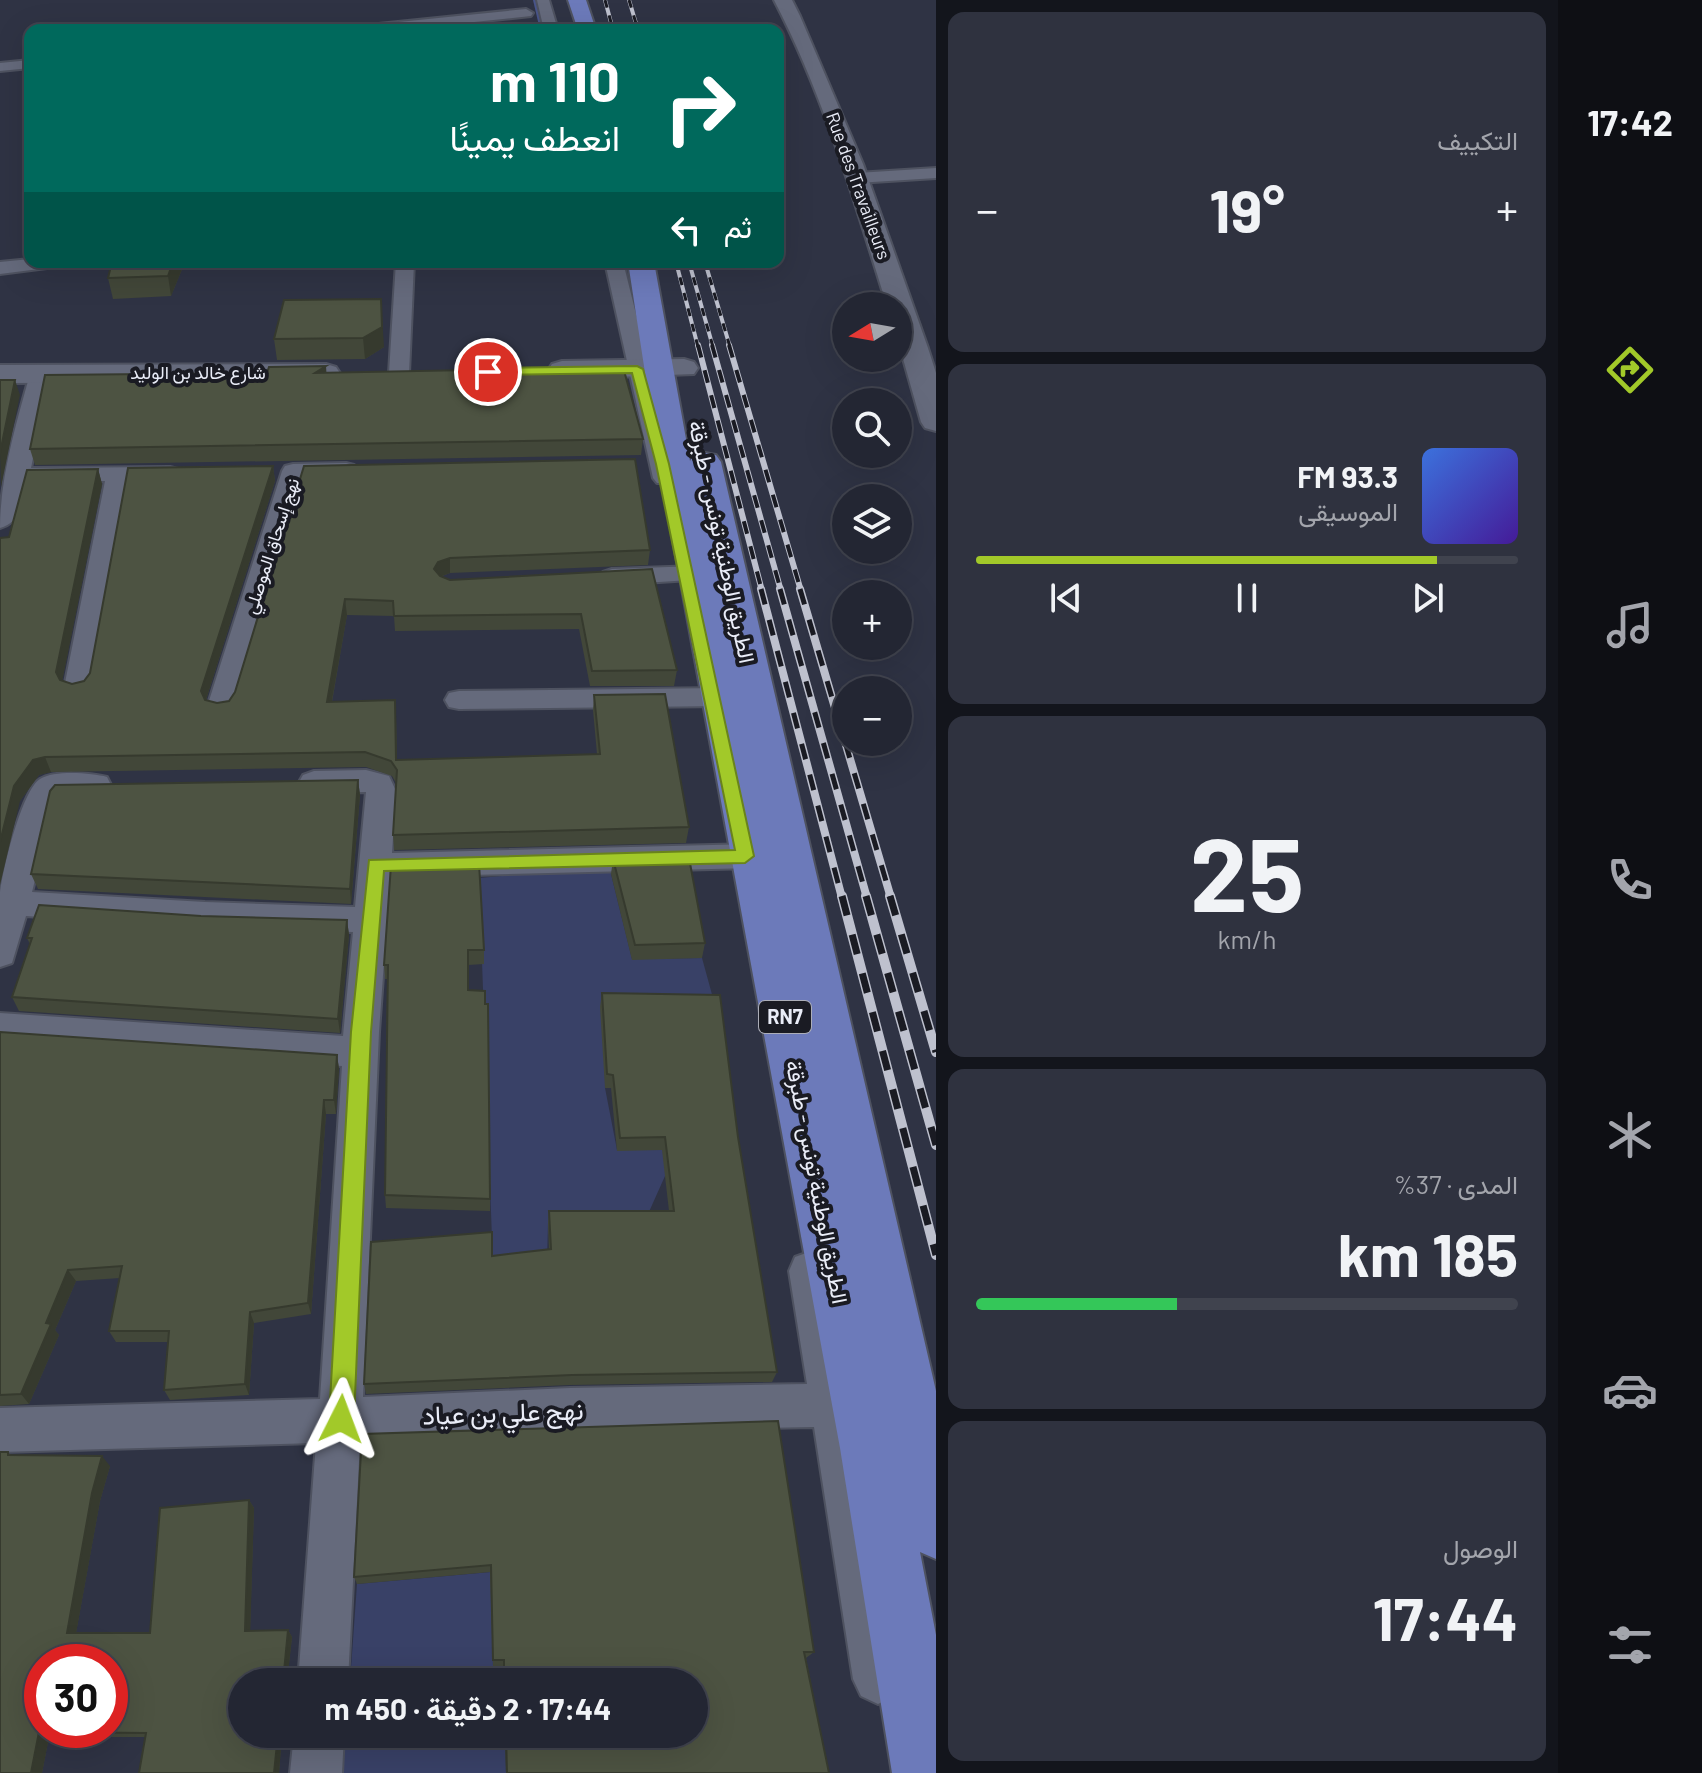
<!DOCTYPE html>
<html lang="ar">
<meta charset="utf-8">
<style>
body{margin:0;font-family:Barlow,Vazirmatn,sans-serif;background:#2f323f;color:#f1f3f6;direction:rtl;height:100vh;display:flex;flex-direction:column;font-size:30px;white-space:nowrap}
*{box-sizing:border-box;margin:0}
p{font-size:26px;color:#a3a5ac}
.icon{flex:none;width:44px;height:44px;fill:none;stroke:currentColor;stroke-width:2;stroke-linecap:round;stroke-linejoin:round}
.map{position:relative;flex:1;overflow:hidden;direction:ltr}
.details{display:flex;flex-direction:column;gap:12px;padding:12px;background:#13151c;width:622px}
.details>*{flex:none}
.hud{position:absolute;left:24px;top:24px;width:760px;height:244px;border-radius:16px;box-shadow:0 8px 32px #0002,0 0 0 2px #40434e;direction:rtl;background:#00695c;color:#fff;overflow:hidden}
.needle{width:52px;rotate:259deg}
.fabs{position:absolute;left:832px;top:292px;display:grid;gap:16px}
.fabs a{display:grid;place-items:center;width:80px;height:80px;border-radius:50%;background:#232633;box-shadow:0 8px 32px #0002,0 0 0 2px #40434e;font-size:40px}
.speed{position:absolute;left:24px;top:1644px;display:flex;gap:16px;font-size:40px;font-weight:700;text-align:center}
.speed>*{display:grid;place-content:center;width:104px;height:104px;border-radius:50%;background:#232633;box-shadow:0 8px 32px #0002,0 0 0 2px #40434e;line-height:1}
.speed .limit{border:12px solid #d22;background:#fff;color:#111}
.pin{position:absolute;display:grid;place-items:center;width:68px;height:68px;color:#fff;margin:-34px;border:4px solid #fff;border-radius:50%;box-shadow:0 2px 8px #0007}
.me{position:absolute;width:88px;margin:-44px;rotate:3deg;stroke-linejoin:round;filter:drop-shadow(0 0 6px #0008)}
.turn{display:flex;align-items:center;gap:28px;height:168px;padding:0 32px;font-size:36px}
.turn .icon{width:104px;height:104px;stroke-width:2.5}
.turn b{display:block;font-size:56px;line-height:68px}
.then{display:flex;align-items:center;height:76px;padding:0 32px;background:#0003;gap:16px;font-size:30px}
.big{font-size:60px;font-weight:700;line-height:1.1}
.details .tile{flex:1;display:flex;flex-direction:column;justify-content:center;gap:12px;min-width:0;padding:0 28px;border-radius:16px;background:#2f323f}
.details .dial{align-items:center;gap:0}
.dial b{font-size:104px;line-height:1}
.song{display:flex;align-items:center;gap:24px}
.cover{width:96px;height:96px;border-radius:12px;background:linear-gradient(135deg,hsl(220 70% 55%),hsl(260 70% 35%))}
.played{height:8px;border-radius:4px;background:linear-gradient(90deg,#a2c929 85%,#40434e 85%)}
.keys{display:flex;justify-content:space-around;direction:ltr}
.heat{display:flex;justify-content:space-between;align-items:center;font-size:44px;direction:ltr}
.charge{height:12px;border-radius:6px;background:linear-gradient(90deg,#34c759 37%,#40434e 0)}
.trip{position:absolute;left:228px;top:1668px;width:480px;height:80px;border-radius:40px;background:#232633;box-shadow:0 8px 32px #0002,0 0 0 2px #40434e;font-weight:700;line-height:80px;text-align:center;direction:rtl}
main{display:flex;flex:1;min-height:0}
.dock{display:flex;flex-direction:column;width:144px;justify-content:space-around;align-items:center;background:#0e0f14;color:#a3a5ac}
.dock .icon{width:56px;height:56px}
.dock .active{color:#a2c929}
.dock b{font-size:36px;color:#f1f3f6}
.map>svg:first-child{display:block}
.green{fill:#394167}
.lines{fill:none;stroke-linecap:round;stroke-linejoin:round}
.stream{fill:#49558a;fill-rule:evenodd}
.street-casing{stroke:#4e5260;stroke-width:4}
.secondary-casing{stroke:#4e5260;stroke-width:4}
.primary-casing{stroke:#4e5260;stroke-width:4}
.street{fill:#656a7c;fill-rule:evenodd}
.secondary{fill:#656a7c;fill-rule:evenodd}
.primary{fill:#6c7aba;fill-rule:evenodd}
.rail-far3-casing{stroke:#bec1ce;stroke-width:4}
.rail-far2-casing{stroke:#bec1ce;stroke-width:6}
.rail-far1-casing{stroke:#bec1ce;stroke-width:8}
.rail-casing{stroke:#bec1ce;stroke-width:10}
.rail-far3{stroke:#1a1b23;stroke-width:3;stroke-dasharray:8;stroke-linecap:butt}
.rail-far2{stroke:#1a1b23;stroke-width:4;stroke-dasharray:13;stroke-linecap:butt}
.rail-far1{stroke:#1a1b23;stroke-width:5;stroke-dasharray:16;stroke-linecap:butt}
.rail{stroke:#1a1b23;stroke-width:7;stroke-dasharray:20;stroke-linecap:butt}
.wall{fill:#424739}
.shaded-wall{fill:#363a2e}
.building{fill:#4d5342;stroke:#363a2e;stroke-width:2;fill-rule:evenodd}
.route{fill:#a2c929;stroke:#69831b;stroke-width:2}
.labels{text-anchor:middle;stroke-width:8;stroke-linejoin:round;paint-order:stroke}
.far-street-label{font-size:18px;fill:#eaedf8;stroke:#1a1b23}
.shield{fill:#1a1b23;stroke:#acaeb8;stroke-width:2}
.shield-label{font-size:20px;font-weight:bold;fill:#eaedf8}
.street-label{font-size:22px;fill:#eaedf8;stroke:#1a1b23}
.near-street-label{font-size:26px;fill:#eaedf8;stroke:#1a1b23}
</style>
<main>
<nav class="dock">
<b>17:42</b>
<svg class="icon active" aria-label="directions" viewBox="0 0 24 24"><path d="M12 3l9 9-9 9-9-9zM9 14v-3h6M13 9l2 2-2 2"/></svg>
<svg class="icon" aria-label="music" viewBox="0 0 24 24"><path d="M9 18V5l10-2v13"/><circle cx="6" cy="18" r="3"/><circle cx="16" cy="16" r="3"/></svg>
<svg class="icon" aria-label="phone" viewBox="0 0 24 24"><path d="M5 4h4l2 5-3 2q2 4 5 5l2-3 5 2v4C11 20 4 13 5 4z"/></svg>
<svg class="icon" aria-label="climate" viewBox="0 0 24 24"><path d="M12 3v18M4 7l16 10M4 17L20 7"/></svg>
<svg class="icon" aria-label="car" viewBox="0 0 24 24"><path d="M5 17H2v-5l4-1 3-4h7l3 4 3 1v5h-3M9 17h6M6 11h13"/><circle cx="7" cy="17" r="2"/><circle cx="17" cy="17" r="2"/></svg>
<svg class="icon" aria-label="filters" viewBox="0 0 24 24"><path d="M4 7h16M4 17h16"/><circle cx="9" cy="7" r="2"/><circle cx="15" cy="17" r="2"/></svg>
</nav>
<section class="details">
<div class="tile"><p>التكييف</p>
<div class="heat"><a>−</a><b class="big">19°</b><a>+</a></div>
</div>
<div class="tile">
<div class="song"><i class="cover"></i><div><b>93.3 FM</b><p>الموسيقى</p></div></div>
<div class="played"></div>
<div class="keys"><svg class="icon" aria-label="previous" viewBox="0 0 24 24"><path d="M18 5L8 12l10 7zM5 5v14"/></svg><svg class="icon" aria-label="pause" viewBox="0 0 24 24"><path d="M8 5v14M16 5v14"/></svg><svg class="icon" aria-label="next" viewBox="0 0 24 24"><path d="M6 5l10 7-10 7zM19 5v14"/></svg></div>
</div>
<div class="tile dial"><b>25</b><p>km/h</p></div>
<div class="tile"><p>المدى · 37%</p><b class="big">185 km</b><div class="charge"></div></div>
<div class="tile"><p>الوصول</p><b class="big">17:44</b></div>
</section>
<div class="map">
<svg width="936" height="1773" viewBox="0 0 936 1773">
<rect width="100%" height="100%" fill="#2f3344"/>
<g class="green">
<polygon points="609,866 632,959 702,958 716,1009 605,1088 617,1150 671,1150 665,1176 644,1223 548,1223 547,1261 493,1267 479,878"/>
<polygon points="491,1572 493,1665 503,1666 503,1682 350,1682 357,1584"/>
<polygon points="346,1734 505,1734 506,1773 343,1773"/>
</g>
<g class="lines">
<polygon class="stream" points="533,0 537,0 544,30 540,30"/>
<g class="street-casing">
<g id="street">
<polygon points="537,0 549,0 558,30 544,30"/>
<polygon points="526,9 533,13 531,16 398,30 352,30 359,26"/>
<polygon points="30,60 30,68 0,71 0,63"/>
<polygon points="936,168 936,178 857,183 849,178 857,173"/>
<polygon points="30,259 30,262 56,262 47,268 0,274 0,262"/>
<polygon points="396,262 414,262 409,373 399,379 389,373"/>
<polygon points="605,262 623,262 677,478 673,483 657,483 653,478"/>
<path d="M40 368 50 374 31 468 170 467 178 469 182 474 178 479 129 481 92 688 88 694 78 697 68 694 64 688 105 481 29 482C26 500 20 523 0 528 0 477 16 424 30 374Z"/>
<polygon points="346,463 354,465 357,470 354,475 303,478 235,707 231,714 221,716 211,714 207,707 282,471 285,466 293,464"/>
<polygon points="697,566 706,569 710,574 706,579 612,585 603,582 599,577 603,572 612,569"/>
<polygon points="722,688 732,690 736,697 732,704 722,706 459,709 449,707 445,700 449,693 459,691"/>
<path d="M366 770 389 776 396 791 392 853 753 844 764 848 769 856 764 864 753 868 390 877 379 1032 363 1397 570 1388 807 1384 789 1271 795 1257 809 1252 823 1257 829 1271 850 1384 863 1390 870 1405 863 1420 857 1423 903 1679 895 1696 878 1704 861 1696 853 1679 814 1427 570 1432 360 1441 348 1682H298L316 1443 0 1452V1408L320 1399 342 1066 0 1043V1013L343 1036 353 932 205 928 26 916 12 963 0 967C0 943 0 918 0 894 2 871 22 790 40 779 55 770 91 773 107 777L111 785 107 793 59 796 55 800 32 892 205 902 355 907 366 792 314 793 303 789 299 782 303 775 314 771Z"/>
<polygon points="294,1734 344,1734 342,1773 290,1773"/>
</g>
</g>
<g class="secondary-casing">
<g id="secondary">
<path d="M774 0H792L800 16 863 164 928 348 936 373V431L925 428 921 422 898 341V306H887C855 203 824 96 774 0Z"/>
<polygon points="684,359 694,362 698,368 694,374 562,379 552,376 548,370 552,364 562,361"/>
<polygon points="326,364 336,367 340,373 336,379 326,382 0,383 0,365"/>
</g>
</g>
<g class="primary-casing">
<g id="primary">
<polygon points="568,0 586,0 596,30 578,30"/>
<polygon points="628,262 654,262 690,461 694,455 705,453 716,455 721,462 936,1391 936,1559 920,1552 936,1635 936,1773 892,1773 840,1448 659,464"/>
</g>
</g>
<use href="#street" class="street"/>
<use href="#secondary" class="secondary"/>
<use href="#primary" class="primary"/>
<g class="rail-far3-casing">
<g id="rail-far3">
<polyline points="605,0 613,30"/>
<polyline points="629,0 638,30"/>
<polyline points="676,262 698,347"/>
<polyline points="689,262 713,347"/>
<polyline points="705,262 730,347"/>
</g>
</g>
<g class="rail-far2-casing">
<g id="rail-far2">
<polyline points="698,345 762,591"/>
<polyline points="712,345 781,591"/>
<polyline points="729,345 801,591"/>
</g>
</g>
<g class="rail-far1-casing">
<g id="rail-far1">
<polyline points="761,589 842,898"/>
<polyline points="780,589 867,898"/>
<polyline points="800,589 891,898"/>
</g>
</g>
<g class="rail-casing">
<g id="rail">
<polyline points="842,896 936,1255"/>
<polyline points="866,896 936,1145"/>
<polyline points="890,896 936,1052"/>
</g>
</g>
<use href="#rail-far3" class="rail-far3"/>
<use href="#rail-far2" class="rail-far2"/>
<use href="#rail-far1" class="rail-far1"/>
<use href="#rail" class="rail"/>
</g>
<g class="wall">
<polygon points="112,262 185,262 171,296 113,299 108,278"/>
<polygon points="284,300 384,347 365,359 277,360 274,339"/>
<polygon points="326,366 326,372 643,439 641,455 35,465 30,449 267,373"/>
<polygon points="273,466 275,481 206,700 217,703 229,701 235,692 304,466 650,550 648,565 450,573 440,577 450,580 652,569 677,670 674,686 590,686 579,629 395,631 394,616 347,615 332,702 396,716 397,760 597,754 593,710 594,695 689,827 686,843 394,850 393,835 396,783 392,776 366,767 51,772 39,775 20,801 9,537 98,469 102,484 62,681 72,684 84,681"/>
<polygon points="358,780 360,795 351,904 38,889 31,874"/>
<polygon points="613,859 705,943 702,958 632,960 611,874"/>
<polygon points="391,865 484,950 484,964 468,965 468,990 490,1199 490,1211 386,1208 385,1195 387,979 385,979 384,965"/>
<polygon points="347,920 349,935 340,1033 19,1011 12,997 30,944 27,938"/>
<polygon points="602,993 738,1137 777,1372 772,1382 570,1385 366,1394 364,1384 492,1256 549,1249 548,1223 549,1211 669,1211 662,1150 617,1151 611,1088 605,1088 600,1007"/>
<polygon points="0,1032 337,1055 339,1069 336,1114 326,1114 311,1314 254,1323 249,1395 170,1400 164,1390 168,1342 116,1342 109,1331 120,1278 76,1281 55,1330 59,1335 29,1404 0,1406"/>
<polygon points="362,1434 814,1652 806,1658 829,1773 506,1773 505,1734 694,1734 694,1682 503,1682 503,1666 493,1666 490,1572 357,1584 354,1577"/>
<polygon points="8,1452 11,1455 110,1466 100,1501 76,1633 150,1633 249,1500 254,1508 250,1631 288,1630 292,1637 287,1682 242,1682 242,1734 282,1734 279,1773 145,1737 49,1737 42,1773 0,1773"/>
</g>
<g class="shaded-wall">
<polygon points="173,262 185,262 171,296 168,276"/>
<polygon points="381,299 384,347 365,359 363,338"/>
<polygon points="326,366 327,382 315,373"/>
<polygon points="15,380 20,395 1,487 0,453"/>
<polygon points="273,466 275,481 204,706 201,691"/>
<polygon points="98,469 102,484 61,687 56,672"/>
<polygon points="450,558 450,573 439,577 434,569 438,562"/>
<polygon points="345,599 347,615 329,717 327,702"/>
<polygon points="45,757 51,772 39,775 20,801 0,885 0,842 14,786 33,760"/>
<polygon points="358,780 360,795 351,904 350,889"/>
<polygon points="347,920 349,935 340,1033 338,1019"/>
<polygon points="337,1055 339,1069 336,1114 334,1100"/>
<polygon points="324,1100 326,1114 311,1314 308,1303"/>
<polygon points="68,1270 76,1281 55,1330 59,1335 29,1404 21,1394 46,1323"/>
<polygon points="250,1312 254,1323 249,1395 245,1384"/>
<polygon points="102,1456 110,1466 100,1501 75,1639 67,1633 92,1493"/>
<polygon points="249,1500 254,1508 250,1638 245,1631"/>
<polygon points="288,1630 292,1637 287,1682 283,1682"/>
<polygon points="39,1732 49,1737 42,1773 31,1773"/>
<polygon points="278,1734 282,1734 279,1773 274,1773"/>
</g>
<g class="building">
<polygon points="112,262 173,262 168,276 108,278"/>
<polygon points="381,299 382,327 363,338 274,339 284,300"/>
<polygon points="326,366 315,373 623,367 643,439 30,449 45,375 267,373 269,367"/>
<polygon points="0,380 15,380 0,453"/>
<polygon points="635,459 650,550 450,558 438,562 434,569 440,576 450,580 652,569 677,670 592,671 581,614 394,616 393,601 345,599 327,702 395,700 396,760 600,754 594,695 665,694 689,827 393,835 397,770 391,761 365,752 45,757 33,760 14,786 0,842 0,538 9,537 27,470 98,469 56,672 60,680 72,684 84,681 90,673 128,468 273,466 201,691 205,700 217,703 229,701 235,692 304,466"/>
<polygon points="358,780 350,889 31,874 50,791 55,785"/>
<polygon points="689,858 705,943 635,945 613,859"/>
<polygon points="479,863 484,950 468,950 468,990 485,991 485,1004 488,1004 490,1199 385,1195 388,965 384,965 391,865"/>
<polygon points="39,905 201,916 347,920 338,1019 12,997 32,938 27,938"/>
<polygon points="602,993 720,995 738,1137 777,1372 572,1375 364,1384 371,1242 492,1232 492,1256 551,1249 549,1211 674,1211 665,1137 620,1138 613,1075 607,1074"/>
<polygon points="0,1032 337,1055 334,1100 324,1100 308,1303 250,1312 245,1384 164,1390 169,1331 109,1331 122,1266 68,1270 46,1323 51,1324 21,1394 0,1395"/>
<polygon points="778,1421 814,1652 804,1652 829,1773 507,1773 506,1734 694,1734 694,1682 504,1682 504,1660 493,1660 491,1565 354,1577 362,1434"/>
<path d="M0 1452H8V1455L102 1456 92 1493 67 1633H150L160 1508 249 1500 245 1631 288 1630 283 1682H242V1734H278L274 1773H139L146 1733 39 1732 31 1773H0ZM42 1662H110V1730H42Z"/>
</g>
<polygon class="route" points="637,366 643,369 669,464 754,856 745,863 384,871 371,1032 354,1419 350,1428 341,1432 332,1428 329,1419 351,1032 369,860 735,850 656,464 632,373 488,375 482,372 488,368"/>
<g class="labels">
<g class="far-street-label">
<text transform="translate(858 186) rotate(70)" y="6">Rue des Travailleurs</text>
<text x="198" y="379">شارع خالد بن الوليد</text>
<text transform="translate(272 546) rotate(-72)" y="6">نهج إسحاق الموصلي</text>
</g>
<rect class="shield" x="759" y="1001" width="52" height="32" rx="6"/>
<g class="shield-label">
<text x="785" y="1024">RN7</text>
</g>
<g class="street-label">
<text transform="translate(722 542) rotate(78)" y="8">الطريق الوطنية تونس - طبرقة</text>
<text transform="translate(817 1182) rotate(79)" y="8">الطريق الوطنية تونس - طبرقة</text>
</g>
<g class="near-street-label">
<text transform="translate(503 1413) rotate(-2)" y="9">نهج علي بن عياد</text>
</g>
</g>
</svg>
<div class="fabs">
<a><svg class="needle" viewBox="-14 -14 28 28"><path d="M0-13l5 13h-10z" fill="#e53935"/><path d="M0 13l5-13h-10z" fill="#a3a5ac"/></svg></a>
<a><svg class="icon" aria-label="search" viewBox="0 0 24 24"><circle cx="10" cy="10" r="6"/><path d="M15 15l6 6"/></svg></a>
<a><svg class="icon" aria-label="layers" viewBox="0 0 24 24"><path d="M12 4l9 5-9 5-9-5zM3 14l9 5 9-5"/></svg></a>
<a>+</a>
<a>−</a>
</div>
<div class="speed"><div class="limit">30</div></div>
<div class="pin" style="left:488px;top:372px;background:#d93025"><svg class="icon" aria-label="arrive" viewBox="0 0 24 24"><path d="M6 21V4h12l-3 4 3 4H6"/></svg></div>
<svg class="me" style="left:341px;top:1419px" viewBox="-20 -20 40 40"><path d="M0-17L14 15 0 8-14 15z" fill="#a2c929" stroke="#fff" stroke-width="4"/></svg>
<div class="trip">17:44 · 2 دقيقة · 450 m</div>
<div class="hud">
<div class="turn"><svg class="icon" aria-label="right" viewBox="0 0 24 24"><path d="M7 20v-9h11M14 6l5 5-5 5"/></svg><div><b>110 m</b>انعطف يمينًا</div></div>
<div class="then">ثم<svg class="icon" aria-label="left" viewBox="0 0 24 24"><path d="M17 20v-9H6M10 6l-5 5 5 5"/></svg></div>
</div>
</div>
</main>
